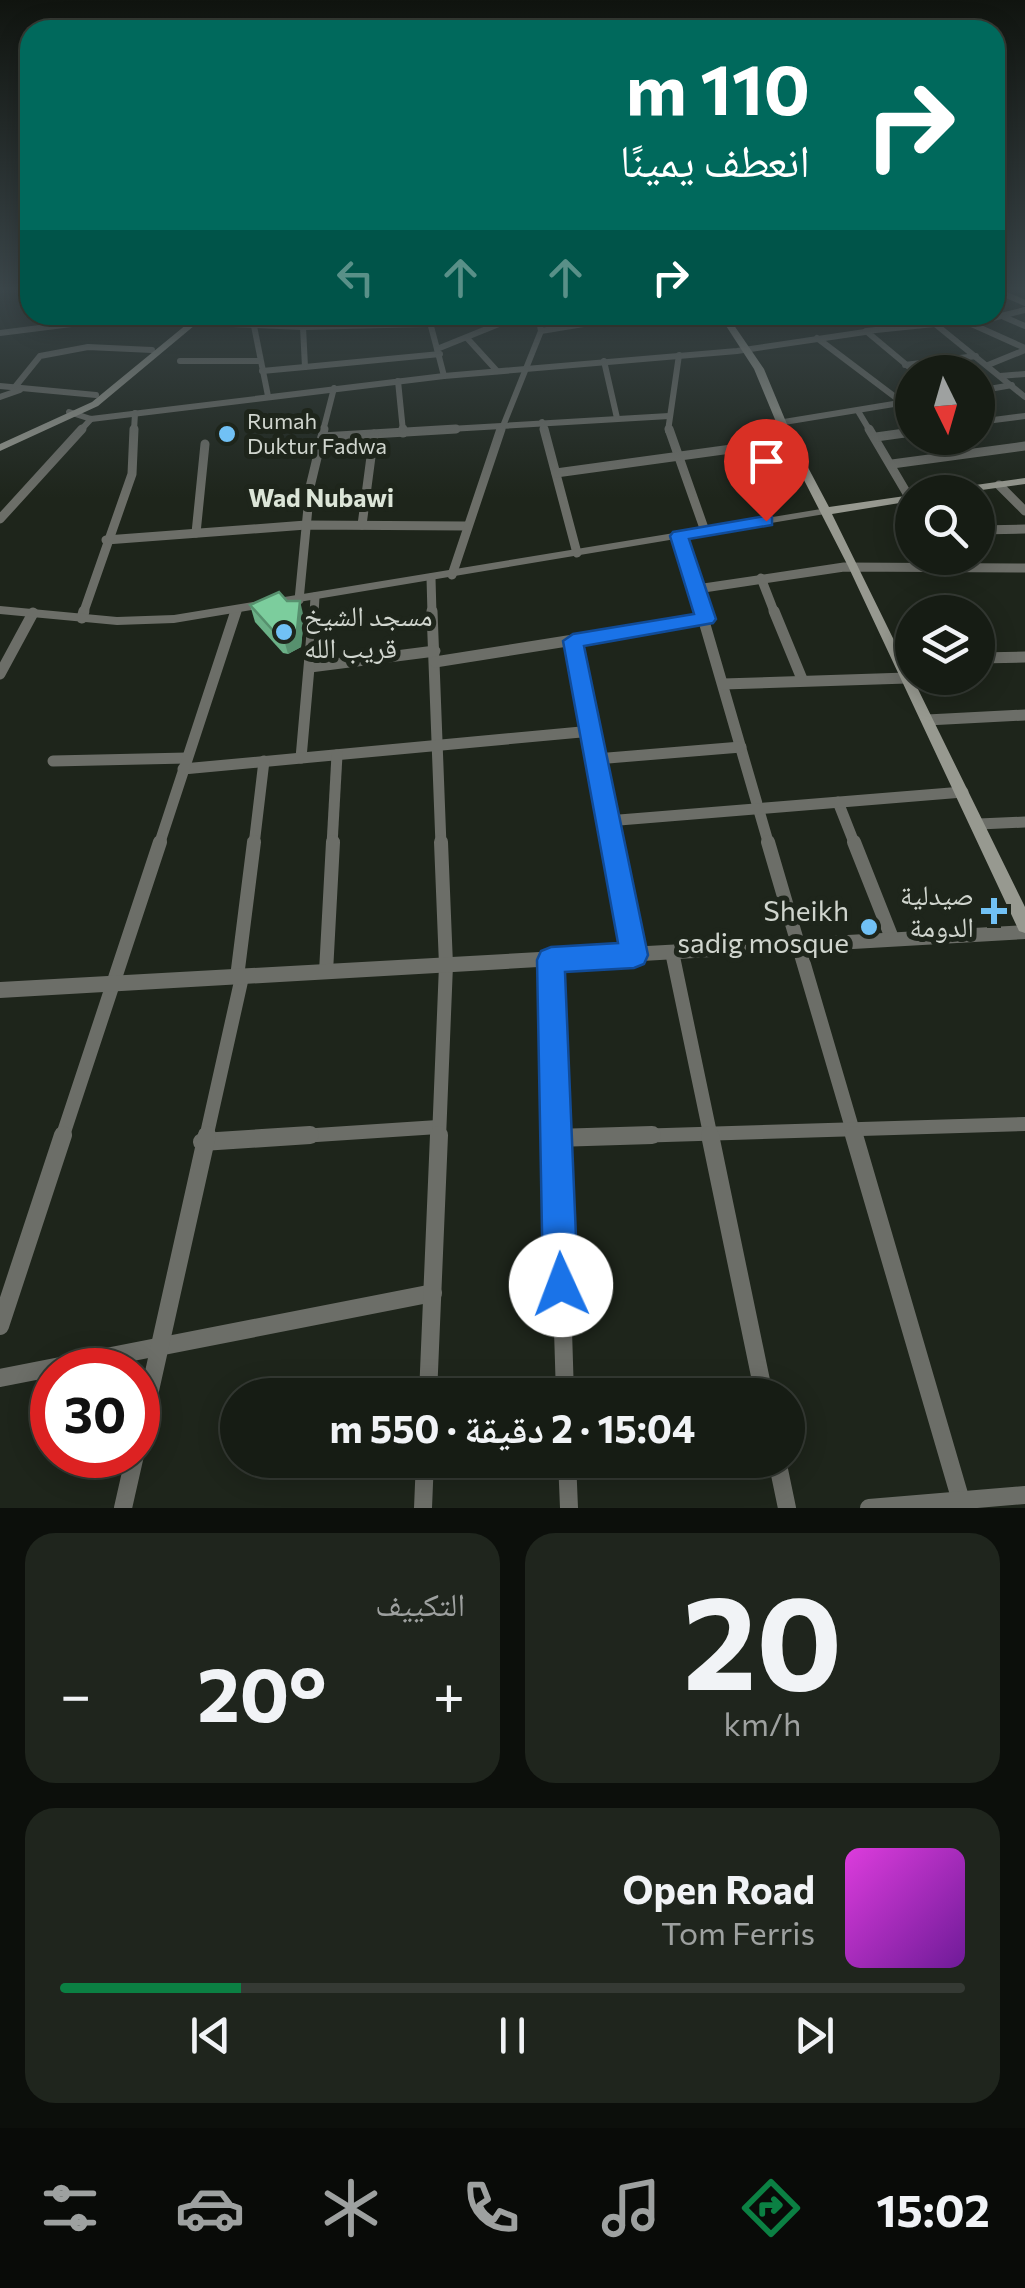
<!DOCTYPE html>
<html lang="ar">
<meta charset="utf-8">
<style>
body{margin:0;font-family:Commissioner,"Noto Naskh Arabic",sans-serif;background:#1f251d;color:#f1f3f6;direction:rtl;height:100vh;display:flex;flex-direction:column;font-size:38px;white-space:nowrap}
*{box-sizing:border-box;margin:0}
p{font-size:32px;color:#9ea1a0}
.icon{flex:none;width:55px;height:55px;fill:none;stroke:currentColor;stroke-width:2;stroke-linecap:round;stroke-linejoin:round}
.map{position:relative;height:1508px;overflow:hidden;direction:ltr}
.side{display:flex;flex-direction:column;gap:25px;padding:25px;background:#0c0f0b;flex:1}
.side>*{flex:none}
.banner{position:absolute;left:20px;top:20px;width:985px;height:305px;border-radius:30px;box-shadow:0 5px 25px #0003,0 0 0 2px #353a34;direction:rtl;background:#00695c;color:#fff;overflow:hidden}
.needle{width:65px;rotate:175deg}
.buttons{position:absolute;left:895px;top:355px;display:grid;gap:20px}
.buttons a{display:grid;place-items:center;width:100px;height:100px;border-radius:50%;background:#161c14;box-shadow:0 5px 25px #0003,0 0 0 2px #353a34;font-size:50px}
.speed{position:absolute;left:30px;top:1348px;display:flex;gap:20px;font-size:50px;font-weight:700;text-align:center}
.speed>*{display:grid;place-content:center;width:130px;height:130px;border-radius:50%;background:#161c14;box-shadow:0 5px 25px #0003,0 0 0 2px #353a34;line-height:1}
.speed .limit{border:15px solid #d22;background:#fff;color:#111}
.pin{position:absolute;display:grid;place-items:center;width:85px;height:85px;color:#fff;margin:-102px -42px;border-radius:50% 50% 50% 0;rotate:-45deg;box-shadow:0 0 10px #0007}
.pin .icon{rotate:45deg}
.me{position:absolute;width:110px;margin:-55px;rotate:358deg;stroke-linejoin:round;filter:drop-shadow(0 0 8px #0008)}
.turn{display:flex;align-items:center;gap:35px;height:210px;padding:0 30px;font-size:45px}
.turn .icon{width:130px;height:130px;stroke-width:2.5}
.turn b{display:block;font-size:70px;line-height:85px}
.lanes{display:flex;align-items:center;height:95px;padding:0 30px;background:#0003;justify-content:center;gap:50px;direction:ltr}
.lanes .off{opacity:.35}
.big{font-size:75px;font-weight:700;line-height:1.1}
.side .card{flex:1;display:flex;flex-direction:column;justify-content:center;gap:15px;min-width:0;padding:0 35px;border-radius:30px;background:#1f251d}
.side .dial{align-items:center;gap:0}
.dial b{font-size:130px;line-height:1}
.song{display:flex;align-items:center;gap:30px}
.cover{width:120px;height:120px;border-radius:15px;background:linear-gradient(135deg,hsl(300 70% 55%),hsl(280 70% 35%))}
.played{height:10px;border-radius:5px;background:linear-gradient(90deg,#0b8043 20%,#353a34 20%)}
.keys{display:flex;justify-content:space-around;direction:ltr}
.heat{display:flex;justify-content:space-between;align-items:center;font-size:55px;direction:ltr}
.side .tiles{flex:1;display:grid;gap:25px;grid-template-columns:1fr 1fr}
.card:last-child{grid-column:span 2}
.trip{position:absolute;left:220px;top:1378px;width:585px;height:100px;border-radius:50px;background:#161c14;box-shadow:0 5px 25px #0003,0 0 0 2px #353a34;font-weight:700;line-height:100px;text-align:center;direction:rtl}
.menu{display:flex;height:160px;justify-content:space-around;align-items:center;background:#090b08;color:#9ea1a0}
.menu .icon{width:70px;height:70px}
.menu .active{color:#0b8043}
.menu b{font-size:45px;color:#f1f3f6}
.map>svg:first-child{display:block}
.lines{fill:none;stroke-linecap:round;stroke-linejoin:round}
.minor-far4{stroke:#6c6e68;stroke-width:6}
.minor-far3{stroke:#6c6e68;stroke-width:9}
.minor-far2{stroke:#6c6e68;stroke-width:11}
.minor-far1{stroke:#6c6e68;stroke-width:14}
.minor{stroke:#6c6e68;stroke-width:18}
.tertiary{fill:#6c6e68;fill-rule:evenodd}
.secondary{fill:#979990;fill-rule:evenodd}
.wall{fill:#6bb087}
.shaded-wall{fill:#57906e}
.building{fill:#7ccd9d;stroke:#57906e;stroke-width:2.5}
.route{fill:#1a73e8;stroke:#114b97;stroke-width:2.5}
.poi-dot{fill:#71c1f5;stroke:#1e251b;stroke-width:4}
.labels{text-anchor:middle;stroke-width:10;stroke-linejoin:round;paint-order:stroke}
.far-poi-label{font-size:22px;fill:#d0d5ce;stroke:#1e251b;text-anchor:start}
.far-neighbourhood-label{font-size:25px;font-weight:bold;fill:#dce5d8;stroke:#1e251b}
.poi-label{font-size:28px;fill:#d0d5ce;stroke:#1e251b;text-anchor:end}
</style>
<div class="map">
<svg width="1025" height="1508" viewBox="0 0 1025 1508">
<rect width="100%" height="100%" fill="#1e251b"/>
<g class="lines">
<g class="minor-far4">
<polyline points="995,290 1025,303"/>
<polyline points="308,315 303,327 305,367 440,354"/>
<polyline points="428,315 437,349"/>
<polyline points="538,315 541,331"/>
<polyline points="924,315 1025,397"/>
<polyline points="724,317 752,315"/>
<polyline points="1004,317 1025,326"/>
<polyline points="967,322 1025,348"/>
<polyline points="254,326 268,396"/>
<polyline points="0,333 111,319 303,327 428,324"/>
<polyline points="467,338 497,371"/>
<polyline points="817,338 903,403"/>
<polyline points="180,361 260,361"/>
<polyline points="604,361 617,418"/>
<polyline points="905,365 976,356"/>
<polyline points="988,365 1025,350"/>
<polyline points="262,371 305,367"/>
<polyline points="915,372 866,331 993,318 1025,310"/>
<polyline points="444,376 437,349 521,315"/>
<polyline points="1000,376 1025,374"/>
<polyline points="398,381 403,431"/>
<polyline points="0,386 96,395"/>
<polyline points="15,387 40,356 88,347 152,350"/>
<polyline points="978,391 1012,385"/>
<polyline points="0,397 20,390"/>
<polyline points="858,411 870,431"/>
<polyline points="69,412 91,419 444,376 737,351 865,332"/>
<polyline points="542,422 545,431"/>
<polyline points="784,422 912,401"/>
<polyline points="978,422 1025,416"/>
<polyline points="80,431 91,419"/>
<polyline points="134,431 135,413"/>
<polyline points="323,431 334,388"/>
<polyline points="415,431 669,416"/>
<polyline points="501,431 541,331 638,315"/>
<polyline points="668,431 679,355"/>
</g>
<g class="minor-far3">
<polyline points="403,429 403,433"/>
<polyline points="544,429 577,553"/>
<polyline points="669,429 705,531"/>
<polyline points="869,429 912,502"/>
<polyline points="322,437 456,429"/>
<polyline points="876,437 912,432"/>
<polyline points="892,464 1025,446"/>
<polyline points="556,473 789,441"/>
<polyline points="999,485 1025,511"/>
<polyline points="0,519 82,429"/>
<polyline points="362,525 374,434"/>
<polyline points="978,530 1025,529"/>
<polyline points="196,533 205,444"/>
<polyline points="679,536 702,614"/>
<polyline points="106,540 306,525 467,526"/>
<polyline points="452,575 501,429"/>
<polyline points="431,578 432,614"/>
<polyline points="761,578 775,614"/>
<polyline points="697,589 844,567 1025,568"/>
<polyline points="299,600 310,487 324,429"/>
<polyline points="83,614 132,474 134,429"/>
<polyline points="314,614 315,597"/>
</g>
<g class="minor-far2">
<polyline points="432,611 441,845"/>
<polyline points="701,611 769,845"/>
<polyline points="774,611 802,679"/>
<polyline points="82,618 84,611"/>
<polyline points="573,641 613,845"/>
<polyline points="978,658 1025,657"/>
<polyline points="435,662 706,619"/>
<polyline points="310,667 435,651"/>
<polyline points="0,674 33,613"/>
<polyline points="723,684 907,678"/>
<polyline points="927,720 1025,715"/>
<polyline points="301,758 314,611"/>
<polyline points="596,759 741,747"/>
<polyline points="53,761 187,758"/>
<polyline points="183,769 592,731"/>
<polyline points="838,802 855,845"/>
<polyline points="607,821 963,792"/>
<polyline points="979,824 1025,822"/>
<polyline points="159,845 236,611"/>
<polyline points="254,845 264,761"/>
<polyline points="332,845 337,755"/>
</g>
<g class="minor-far1">
<polyline points="612,842 634,955"/>
<polyline points="768,842 855,1138"/>
<polyline points="854,842 892,938"/>
<polyline points="672,952 711,1138"/>
<polyline points="551,960 557,1138"/>
<polyline points="326,972 333,842"/>
<polyline points="237,977 254,842"/>
<polyline points="62,1138 160,842"/>
<polyline points="206,1138 242,977"/>
<polyline points="271,1138 438,1127"/>
<polyline points="439,1138 446,965 441,842"/>
<polyline points="568,1138 1025,1124"/>
</g>
<g class="minor">
<polyline points="557,1135 565,1395"/>
<polyline points="710,1135 764,1395"/>
<polyline points="854,1135 961,1501"/>
<polyline points="555,1138 652,1135"/>
<polyline points="202,1142 310,1135"/>
<polyline points="0,1326 63,1135"/>
<polyline points="0,1378 433,1293"/>
<polyline points="428,1395 439,1135"/>
<polyline points="138,1444 207,1135"/>
<polyline points="567,1460 569,1508"/>
<polyline points="777,1460 787,1508"/>
<polyline points="123,1508 135,1455"/>
<polyline points="423,1508 425,1460"/>
<polyline points="869,1508 1025,1495"/>
</g>
<g class="tertiary">
<polygon points="827,508 832,511 831,513 174,623 117,625 0,614 0,606 117,617 174,615"/>
<polygon points="1025,925 1025,939 0,998 0,982"/>
</g>
<g class="secondary">
<polygon points="198,315 207,315 98,406 0,451 0,444 92,402"/>
<polygon points="719,315 727,315 764,369 794,441 829,507 912,495 912,501 832,514 1025,907 1025,933 1019,931 848,566 784,441 754,369"/>
<polygon points="1025,478 1025,484 967,492 941,492 947,489"/>
</g>
</g>
<polygon class="wall" points="250,605 304,618 301,647 288,654 283,653 255,622"/>
<polygon class="shaded-wall" points="300,601 304,618 301,647 288,654 283,636"/>
<polygon class="building" points="279,592 287,601 300,601 297,630 283,636 278,636 250,605"/>
<linearGradient id="sky" x2="0" y2="1"><stop stop-color="#10140f"/><stop offset="0.58" stop-color="#3b464a"/><stop offset="1" stop-color="#3b464a" stop-opacity="0"/></linearGradient>
<rect width="1025" height="498" fill="url(#sky)"/>
<polygon class="route" points="766,516 772,517 772,525 689,539 716,619 713,623 584,646 648,955 644,964 634,968 565,972 578,1285 573,1297 561,1302 548,1297 543,1285 537,960 541,951 551,947 618,943 563,641 573,634 694,614 670,536 673,532"/>
<g class="poi-dot">
<circle cx="227" cy="434" r="10"/>
<circle cx="284" cy="632" r="10"/>
<path d="M989 896h10v10h10v10h-10v10h-10v-10h-10v-10h10z"/>
<circle cx="869" cy="927" r="10"/>
</g>
<g class="labels">
<g class="far-poi-label">
<text x="247" y="429">Rumah<tspan x="247" dy="25">Duktur Fadwa</tspan></text>
</g>
<g class="far-neighbourhood-label">
<text x="321" y="507">Wad Nubawi</text>
</g>
<g class="poi-label">
<text x="304" y="626" text-anchor="start">مسجد الشيخ<tspan x="304" dy="32">قريب الله</tspan></text>
<text x="974" y="905">صيدلية<tspan x="974" dy="32">الدومة</tspan></text>
<text x="849" y="921">Sheikh<tspan x="849" dy="32">sadig mosque</tspan></text>
</g>
</g>
</svg>
<div class="buttons">
<a><svg class="needle" viewBox="-14 -14 28 28"><path d="M0-13l5 13h-10z" fill="#e53935"/><path d="M0 13l5-13h-10z" fill="#9ea1a0"/></svg></a>
<a><svg class="icon" aria-label="search" viewBox="0 0 24 24"><circle cx="10" cy="10" r="6"/><path d="M15 15l6 6"/></svg></a>
<a><svg class="icon" aria-label="layers" viewBox="0 0 24 24"><path d="M12 4l9 5-9 5-9-5zM3 14l9 5 9-5"/></svg></a>
</div>
<div class="speed"><div class="limit">30</div></div>
<div class="pin" style="left:766px;top:521px;background:#d93025"><svg class="icon" aria-label="arrive" viewBox="0 0 24 24"><path d="M6 21V4h12l-3 4 3 4H6"/></svg></div>
<svg class="me" style="left:561px;top:1285px" viewBox="-20 -20 40 40"><circle r="19" fill="#fff"/><path d="M0-13L10 11 0 6-10 11z" fill="#1a73e8"/></svg>
<div class="trip">15:04 · 2 دقيقة · 550 m</div>
<div class="banner">
<div class="turn"><svg class="icon" aria-label="right" viewBox="0 0 24 24"><path d="M7 20v-9h11M14 6l5 5-5 5"/></svg><div><b>110 m</b>انعطف يمينًا</div></div>
<div class="lanes"><svg class="icon off" aria-label="left" viewBox="0 0 24 24"><path d="M17 20v-9H6M10 6l-5 5 5 5"/></svg><svg class="icon off" aria-label="ahead" viewBox="0 0 24 24"><path d="M12 20V5M6 11l6-6 6 6"/></svg><svg class="icon off" aria-label="ahead" viewBox="0 0 24 24"><path d="M12 20V5M6 11l6-6 6 6"/></svg><svg class="icon" aria-label="right" viewBox="0 0 24 24"><path d="M7 20v-9h11M14 6l5 5-5 5"/></svg></div>
</div>
</div>
<section class="side">
<div class="tiles">
<div class="card dial"><b>20</b><p>km/h</p></div>
<div class="card"><p>التكييف</p>
<div class="heat"><a>−</a><b class="big">20°</b><a>+</a></div>
</div>
<div class="card">
<div class="song"><i class="cover"></i><div><b>Open Road</b><p>Tom Ferris</p></div></div>
<div class="played"></div>
<div class="keys"><svg class="icon" aria-label="previous" viewBox="0 0 24 24"><path d="M18 5L8 12l10 7zM5 5v14"/></svg><svg class="icon" aria-label="pause" viewBox="0 0 24 24"><path d="M8 5v14M16 5v14"/></svg><svg class="icon" aria-label="next" viewBox="0 0 24 24"><path d="M6 5l10 7-10 7zM19 5v14"/></svg></div>
</div>
</div>
</section>
<nav class="menu">
<b>15:02</b>
<svg class="icon active" aria-label="directions" viewBox="0 0 24 24"><path d="M12 3l9 9-9 9-9-9zM9 14v-3h6M13 9l2 2-2 2"/></svg>
<svg class="icon" aria-label="music" viewBox="0 0 24 24"><path d="M9 18V5l10-2v13"/><circle cx="6" cy="18" r="3"/><circle cx="16" cy="16" r="3"/></svg>
<svg class="icon" aria-label="phone" viewBox="0 0 24 24"><path d="M5 4h4l2 5-3 2q2 4 5 5l2-3 5 2v4C11 20 4 13 5 4z"/></svg>
<svg class="icon" aria-label="climate" viewBox="0 0 24 24"><path d="M12 3v18M4 7l16 10M4 17L20 7"/></svg>
<svg class="icon" aria-label="car" viewBox="0 0 24 24"><path d="M5 17H2v-5l4-1 3-4h7l3 4 3 1v5h-3M9 17h6M6 11h13"/><circle cx="7" cy="17" r="2"/><circle cx="17" cy="17" r="2"/></svg>
<svg class="icon" aria-label="filters" viewBox="0 0 24 24"><path d="M4 7h16M4 17h16"/><circle cx="9" cy="7" r="2"/><circle cx="15" cy="17" r="2"/></svg>
</nav>
